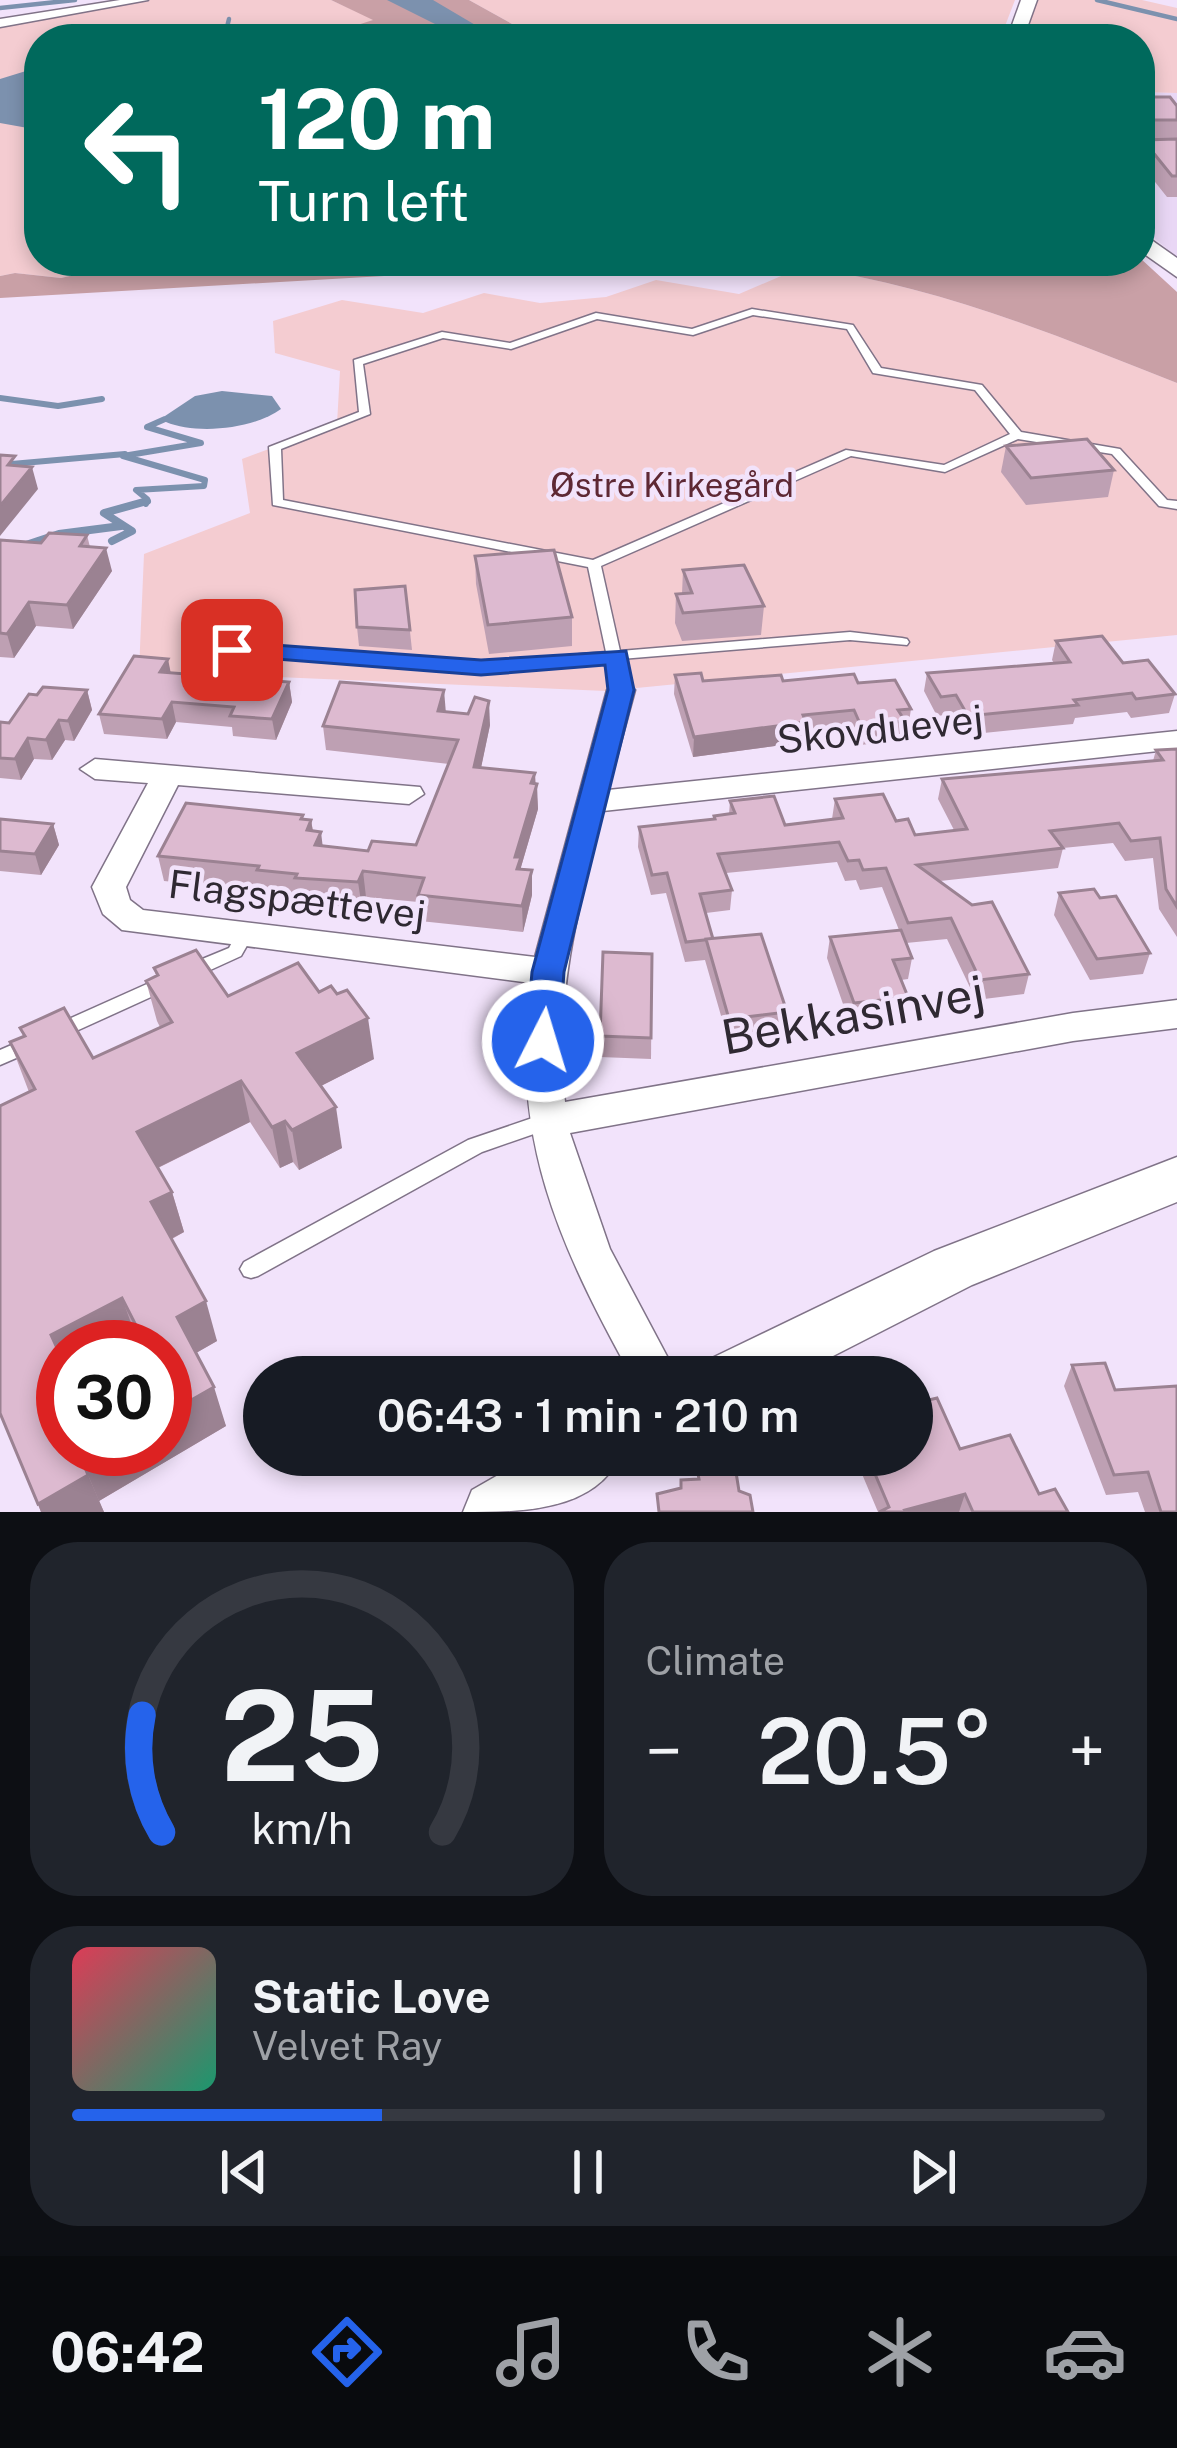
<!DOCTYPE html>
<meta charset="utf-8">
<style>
body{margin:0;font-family:"Public Sans",sans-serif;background:#20242c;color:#f1f3f6;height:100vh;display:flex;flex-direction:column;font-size:45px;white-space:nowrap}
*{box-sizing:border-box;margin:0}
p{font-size:39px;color:#9ea1a6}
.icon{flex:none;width:66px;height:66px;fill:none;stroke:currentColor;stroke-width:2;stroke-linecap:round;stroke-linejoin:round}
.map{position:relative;height:1512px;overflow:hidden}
.details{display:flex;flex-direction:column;gap:30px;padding:30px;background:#0d0f14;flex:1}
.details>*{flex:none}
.top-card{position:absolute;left:24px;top:24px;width:1131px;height:252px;border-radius:48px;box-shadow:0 6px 18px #0003;background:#00695c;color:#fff;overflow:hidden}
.speed{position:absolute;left:36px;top:1320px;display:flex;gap:24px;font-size:60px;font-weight:700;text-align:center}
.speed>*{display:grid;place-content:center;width:156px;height:156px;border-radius:50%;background:#171b24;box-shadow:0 6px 18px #0003;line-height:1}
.speed .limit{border:18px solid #d22;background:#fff;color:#111}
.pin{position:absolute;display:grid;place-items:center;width:102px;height:102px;color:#fff;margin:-51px;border-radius:24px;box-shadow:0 6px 18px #0006}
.me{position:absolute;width:132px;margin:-66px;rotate:5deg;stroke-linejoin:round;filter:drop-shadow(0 0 9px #0008)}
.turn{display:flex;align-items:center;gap:42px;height:252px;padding:0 36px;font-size:54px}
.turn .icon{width:156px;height:156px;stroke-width:2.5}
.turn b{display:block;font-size:84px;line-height:102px}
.big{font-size:90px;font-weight:600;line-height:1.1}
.details .card{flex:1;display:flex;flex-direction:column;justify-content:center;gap:18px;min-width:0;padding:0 42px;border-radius:48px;background:#20242c}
.details .dial{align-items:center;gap:0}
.dial svg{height:312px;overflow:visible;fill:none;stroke:#363941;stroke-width:7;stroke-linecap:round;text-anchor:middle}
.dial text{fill:#f1f3f6;stroke:none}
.song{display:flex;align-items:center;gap:36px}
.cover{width:144px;height:144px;border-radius:18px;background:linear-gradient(135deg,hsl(350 70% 55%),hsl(160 70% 35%))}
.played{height:12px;border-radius:6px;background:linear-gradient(90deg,#2563eb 30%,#363941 30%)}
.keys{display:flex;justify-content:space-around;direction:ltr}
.heat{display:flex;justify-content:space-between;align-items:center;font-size:66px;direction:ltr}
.details .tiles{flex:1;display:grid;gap:30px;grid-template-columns:1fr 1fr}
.card:last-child{grid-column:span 2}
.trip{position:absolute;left:243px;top:1356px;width:690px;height:120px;border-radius:60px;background:#171b24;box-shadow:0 6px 18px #0003;font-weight:600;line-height:120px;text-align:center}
.tab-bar{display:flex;height:192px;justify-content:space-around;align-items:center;background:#090b0e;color:#9ea1a6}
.tab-bar .icon{width:84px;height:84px}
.tab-bar .active{color:#2563eb}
.tab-bar b{font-size:54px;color:#f1f3f6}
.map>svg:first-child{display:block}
.built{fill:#e9d7f5}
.green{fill:#f4ccd1}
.forest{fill:#c9a0a6}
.water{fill:#7c91ae}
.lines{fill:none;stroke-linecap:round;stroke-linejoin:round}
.stream-far2{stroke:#7c91ae;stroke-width:4.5}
.stream-far1{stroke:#7c91ae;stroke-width:6}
.stream{stroke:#7c91ae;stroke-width:8}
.service-casing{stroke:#807388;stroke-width:3}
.minor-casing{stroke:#807388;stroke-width:3}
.tertiary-casing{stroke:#807388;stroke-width:3}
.service{fill:#fff;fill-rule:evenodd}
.minor{fill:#fff;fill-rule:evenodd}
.tertiary{fill:#fff;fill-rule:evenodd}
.wall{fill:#bea0b3;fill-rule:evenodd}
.shaded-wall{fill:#9b8292}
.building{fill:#ddbad0;stroke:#9b8292;stroke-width:3}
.route{fill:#2563eb;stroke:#184099;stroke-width:3}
.labels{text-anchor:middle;stroke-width:9;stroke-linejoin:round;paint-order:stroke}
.far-park-label{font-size:33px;fill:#5e2834;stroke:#f2e3fb}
.street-label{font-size:39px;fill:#2f2932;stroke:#f2e3fb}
.near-street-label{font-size:48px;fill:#2f2932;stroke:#f2e3fb}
</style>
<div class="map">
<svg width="1177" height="1512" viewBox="0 0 1177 1512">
<rect width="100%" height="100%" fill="#f2e3fb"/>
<polygon class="built" points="1140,92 1177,93 1177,257 1140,226"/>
<g class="green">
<polygon points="149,0 331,0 375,20 347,30 378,39 39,39 39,261 228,261 92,271 61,278 15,273 0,276 0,24"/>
<polygon points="469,0 1015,0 1000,39 539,39"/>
<polygon points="1038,0 1142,0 1177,8 1177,93 1140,92 1140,39 1028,39 1027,14"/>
<path d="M802 267C935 285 1053 334 1177 383V635L606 691 139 671 144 554 250 513 242 459 337 424 340 371 275 353 273 321 342 300 423 313 484 293 540 303 606 297 656 280 739 294Z"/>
</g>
<g class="forest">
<polygon points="331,0 469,0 539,39 378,39 345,29 373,20"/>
<path d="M1140 258 1177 292V383C1053 334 935 285 802 267L796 261Z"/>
<polygon points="228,261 647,261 0,298 0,276 15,273 61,278 91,271"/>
</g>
<g class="water">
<polygon points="387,0 433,0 499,39 465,39"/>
<polygon points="39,67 39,130 0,123 0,79"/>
<path d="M222 391 272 396 281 409C254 429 197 435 166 422L165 416 195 396Z"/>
</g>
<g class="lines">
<g class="stream-far2">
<polyline points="1097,0 1177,19"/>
<polyline points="0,8 75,0"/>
<polyline points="210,39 225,35 229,19"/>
</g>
<g class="stream-far1">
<polyline points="0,398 58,406 102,399"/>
<polyline points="0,465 125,454"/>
<polyline points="146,504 147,499 136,490 204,486 205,480 123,456 201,443 147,427 165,419"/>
</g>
<g class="stream">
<polyline points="112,541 132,531 104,513 147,501"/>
<polyline points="20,547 59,534 121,526"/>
</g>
<g class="service-casing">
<g id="service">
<path d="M752 309 853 325 881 368 982 385 1021 432 1120 449 1167 500 1177 501V509L1159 506 1112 454 1018 439 945 472 851 456 601 566 620 651 850 632 902 638 907 639 909 642 907 645 850 640 621 659 628 690 621 694 614 690 608 660 481 671 232 654 225 650 232 646 481 663 606 652 588 567 273 505 269 447 359 412 354 360 442 332 510 343 596 313 692 329ZM753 315 847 329 873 373 975 390 1010 434 944 465 846 450 593 560 283 500 281 449 370 414 363 364 443 338 511 349 597 319 693 335Z"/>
<polygon points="244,929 250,931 253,935 241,956 195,977 189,978 183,977 180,972 183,967 229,948 238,931"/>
<polygon points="167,975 173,977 176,982 173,987 63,1037 57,1039 51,1037 48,1032 51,1027"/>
<polygon points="30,1037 37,1039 39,1044 37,1049 0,1065 0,1050"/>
<polygon points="547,1113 554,1115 557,1121 554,1127 482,1152 258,1276 251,1278 244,1276 240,1269 244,1262 468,1140"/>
</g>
</g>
<g class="minor-casing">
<g id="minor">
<polygon points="120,0 148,0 0,27 0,19"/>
<path d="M621 681 635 690 608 790 1177 731V749L603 811C578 905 553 1004 565 1102L1073 1013 1177 1000V1028L1073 1041 570 1133 610 1249 678 1377H632C559 1245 509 1136 531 983L122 930 103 914 92 887 148 783 95 779 80 769 95 759 420 787 424 794 409 804 178 785 126 887 130 900 143 910 535 957 607 690Z"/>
</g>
</g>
<g class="tertiary-casing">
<g id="tertiary">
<polygon points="1021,0 1037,0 1023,39 1007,39"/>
<polygon points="1140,232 1177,258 1177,277 1140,251"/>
<polygon points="1177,1157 1177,1202 972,1285 792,1377 704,1377 712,1358 934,1251"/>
<path d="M533 1455H621C594 1512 521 1512 463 1512L472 1490Z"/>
</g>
</g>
<use href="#service" class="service"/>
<use href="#minor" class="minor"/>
<use href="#tertiary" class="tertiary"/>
</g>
<g class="wall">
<polygon points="1140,97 1177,106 1177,197 1167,197 1140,163 1143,140 1140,140"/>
<polygon points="1006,446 1114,470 1108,497 1026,505 1001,472"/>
<polygon points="87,535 90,547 112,571 73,629 36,626 14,658 0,657 0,540 41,543"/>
<polygon points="475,556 572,617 572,646 489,654 476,584"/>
<polygon points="683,570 764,606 761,635 682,641 675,623 676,594 682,594"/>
<polygon points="405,586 412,650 359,646 357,627"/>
<polygon points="1056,641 1123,663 1175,694 1169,713 1131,718 1127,712 1075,718 1073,724 964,735 952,714 937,716 924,691 927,673 1054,663 1052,660"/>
<polygon points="171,673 289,682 292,702 276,740 233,736 232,727 176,722 167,739 104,734 99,714"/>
<polygon points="675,675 703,681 783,681 858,683 911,709 908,728 903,729 901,741 859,745 851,729 805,734 804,742 693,757 674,694"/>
<polygon points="87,690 92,710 74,741 65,740 52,760 34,759 21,780 0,778 0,722 9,723 37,695"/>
<polygon points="446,712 490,725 481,767 535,773 538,809 521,867 521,869 532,870 532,895 523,932 420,921 418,902 366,897 362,908 299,903 299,899 262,895 261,891 164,881 158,856 303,819 311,820 313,831 323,846 368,851 416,845 449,764 326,750 323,726"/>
<polygon points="1177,749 1177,937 1159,909 1153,858 1125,861 1113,843 1063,848 1058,868 940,881 1029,974 1024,994 976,1000 947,939 906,943 912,958 908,979 901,980 908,997 904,1018 850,1024 827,958 830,937 899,930 882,887 860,890 856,880 845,881 837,862 726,873 732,890 730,910 706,913 713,939 787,1012 784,1034 728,1040 705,960 685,962 666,893 651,895 638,847 639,827 714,819 714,816 729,814 730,801 785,825 832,819 835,799 896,821 915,835 954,830 938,799 942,779 1153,761 1156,750"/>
<polygon points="0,819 53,824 59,845 41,875 0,871"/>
<polygon points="1059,893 1100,898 1150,953 1143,974 1090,980 1054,915"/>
<polygon points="603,952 652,954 651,1059 600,1057"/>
<path d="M154 968 228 996 374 1059 321 1086 342 1148 299 1170 293 1162 280 1168 250 1122 158 1168 172 1192 184 1232 172 1239 217 1341 196 1353 226 1426 99 1501 104 1512H41L0 1413 29 1092 10 1042 23 1036 20 1028 93 1058 160 1027 157 1021 146 981 156 976ZM136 1337 140 1347H165L63 1449V1347Z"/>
<polygon points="1072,1365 1115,1390 1177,1512 1145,1512 1138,1492 1106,1495 1064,1386"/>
<polygon points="960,1449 1039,1494 1068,1512 878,1512 854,1455 912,1455"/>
</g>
<g class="shaded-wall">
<polygon points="32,467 38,489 0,536 0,506"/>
<polygon points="106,548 112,571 73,629 67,605"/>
<polygon points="29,602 36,626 14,658 7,634"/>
<polygon points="168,659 172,679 160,672"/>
<polygon points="289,682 292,702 276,740 272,719"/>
<polygon points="87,690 92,710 74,741 68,721"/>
<polygon points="444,690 446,714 438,711"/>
<polygon points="489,701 490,725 476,792 474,767"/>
<polygon points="172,702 176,722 167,739 162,719"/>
<polygon points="59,720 65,740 52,760 46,740"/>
<polygon points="806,722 804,742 693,757 694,737"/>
<polygon points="28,738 34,759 21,780 15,759"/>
<polygon points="535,773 535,791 537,784 538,809 521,867 522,883 515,857"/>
<polygon points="311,820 315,845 321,832 324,857 311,855 307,830"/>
<polygon points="53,824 59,845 41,875 35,854"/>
<polygon points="532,870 532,895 523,932 522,906"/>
<polygon points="363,871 366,897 362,908 358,882"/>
<polygon points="368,1018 374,1059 305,1094 297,1053"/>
<polygon points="241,1081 250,1122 149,1172 137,1132"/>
<polygon points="336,1107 342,1148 299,1170 292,1130"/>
<polygon points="285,1121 293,1162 280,1168 272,1127"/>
<polygon points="172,1192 184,1232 163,1243 151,1202"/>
<polygon points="122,1298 136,1337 118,1347 63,1347 63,1365 51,1335"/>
<polygon points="206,1301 217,1341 189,1357 177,1317"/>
<polygon points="214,1387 226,1426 99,1501 83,1463 107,1449 165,1449 165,1415"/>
<polygon points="88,1475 104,1512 41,1512 38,1504"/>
<polygon points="965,1494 959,1512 904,1512 905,1510"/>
</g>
<g class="building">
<polygon points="1140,97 1170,97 1177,106 1177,120 1144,120 1140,131"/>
<polygon points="1177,139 1177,176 1172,176 1143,140"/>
<polygon points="1087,439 1114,470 1031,478 1006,446"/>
<polygon points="0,455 15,456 8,465 32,467 0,506"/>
<polygon points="49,533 87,535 80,546 106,548 67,605 29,602 7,634 0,633 0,540 41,543"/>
<polygon points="554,550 572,617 488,625 475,556"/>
<polygon points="744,565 764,606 683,613 676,594 692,593 683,570"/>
<polygon points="405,586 410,630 357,627 355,590"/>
<polygon points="1102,636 1123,663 1148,660 1175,694 1136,699 1132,693 1074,700 1078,705 968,716 956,695 941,697 927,673 1070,662 1056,641"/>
<polygon points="134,656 168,659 160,672 289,682 272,719 230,716 234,707 172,702 162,719 99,714"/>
<polygon points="701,673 703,681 781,675 783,681 854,674 858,683 895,680 911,709 898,710 905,721 861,726 854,710 803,715 806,722 694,737 675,675"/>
<polygon points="340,682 444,690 438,711 468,714 475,697 489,701 474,767 535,773 531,783 537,784 515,857 521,857 517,869 532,870 522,906 418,895 424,878 363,871 358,882 295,878 297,874 257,870 259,866 158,856 186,803 303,815 301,819 311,820 307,830 321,832 315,845 368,851 372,841 416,845 458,740 323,726"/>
<polygon points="43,687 87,690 68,721 59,720 46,740 28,738 15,759 0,758 0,722 9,723 29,694 37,695"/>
<polygon points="1177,749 1177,907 1166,889 1160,838 1131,841 1119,823 1050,831 1063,848 917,865 972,905 992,902 1029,974 980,980 951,918 908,923 886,868 863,870 859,860 848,861 839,842 718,854 732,890 700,894 713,939 686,942 667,873 652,875 639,827 715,819 714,816 735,813 730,801 774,796 785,825 843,818 835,799 883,794 896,821 908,819 915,835 967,829 942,779 1163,760 1156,750"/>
<polygon points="0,819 53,824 35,854 0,851"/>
<polygon points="1094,889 1100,898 1116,896 1150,953 1097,959 1059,893"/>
<polygon points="901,930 912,958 893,960 908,997 854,1003 830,937"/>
<polygon points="761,934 787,1012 729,1019 706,939"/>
<polygon points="196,950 228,996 298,963 319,992 331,986 337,994 347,990 368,1018 297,1053 336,1107 292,1130 285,1121 272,1127 241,1081 137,1132 172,1192 151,1202 206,1301 177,1317 214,1387 165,1415 165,1347 147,1347 122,1298 51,1335 63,1361 63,1449 107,1449 83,1463 88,1475 38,1504 0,1413 0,1106 35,1089 10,1042 25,1036 20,1028 64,1008 93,1058 172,1022 146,981 158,975 154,968"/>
<polygon points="603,952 652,954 651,1038 600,1036"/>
<polygon points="1105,1363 1115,1390 1177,1386 1177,1512 1161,1512 1148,1472 1114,1475 1072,1365"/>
<polygon points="937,1398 960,1449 1010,1435 1039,1494 1055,1489 1068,1512 973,1512 965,1494 905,1510 907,1512 879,1512 889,1507 867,1455 912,1455 912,1404"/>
<polygon points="735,1466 739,1491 750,1495 753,1512 659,1512 657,1494 681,1488 681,1480 699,1479 697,1469"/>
</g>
<polygon class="route" points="232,642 481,660 626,651 634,690 564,972 559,1041 555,1050 543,1054 531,1050 526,1041 532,972 608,690 605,665 481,675 224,655 220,650"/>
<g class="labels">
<g class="far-park-label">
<text x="672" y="497">Østre Kirkegård</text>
</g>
<g class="street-label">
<text transform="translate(880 729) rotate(-6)" y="14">Skovduevej</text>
<text transform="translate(297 899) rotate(7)" y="14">Flagspættevej</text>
</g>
<g class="near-street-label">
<text transform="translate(853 1015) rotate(-10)" y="17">Bekkasinvej</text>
</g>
</g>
</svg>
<div class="speed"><div class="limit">30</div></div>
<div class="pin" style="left:232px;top:650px;background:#d93025"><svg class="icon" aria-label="arrive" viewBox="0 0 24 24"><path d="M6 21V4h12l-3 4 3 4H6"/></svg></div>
<svg class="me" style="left:543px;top:1041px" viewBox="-20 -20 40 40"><circle r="17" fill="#2563eb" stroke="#fff" stroke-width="3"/><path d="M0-11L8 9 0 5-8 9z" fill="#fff"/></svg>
<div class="trip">06:43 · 1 min · 210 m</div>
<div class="top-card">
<div class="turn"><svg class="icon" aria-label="left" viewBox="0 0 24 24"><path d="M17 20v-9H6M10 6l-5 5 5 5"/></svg><div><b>120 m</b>Turn left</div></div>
</div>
</div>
<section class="details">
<div class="tiles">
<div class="card dial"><svg viewBox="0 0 100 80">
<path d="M14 69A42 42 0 1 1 86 69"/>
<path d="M14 69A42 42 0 0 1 9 39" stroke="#2563eb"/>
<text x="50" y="56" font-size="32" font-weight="700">25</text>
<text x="50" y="72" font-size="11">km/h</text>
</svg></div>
<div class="card"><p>Climate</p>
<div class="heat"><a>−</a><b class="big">20.5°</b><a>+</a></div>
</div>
<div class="card">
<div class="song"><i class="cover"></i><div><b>Static Love</b><p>Velvet Ray</p></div></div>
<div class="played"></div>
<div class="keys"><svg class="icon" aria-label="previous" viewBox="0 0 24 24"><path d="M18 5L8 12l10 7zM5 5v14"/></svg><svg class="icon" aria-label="pause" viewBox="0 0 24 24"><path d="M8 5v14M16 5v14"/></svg><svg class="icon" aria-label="next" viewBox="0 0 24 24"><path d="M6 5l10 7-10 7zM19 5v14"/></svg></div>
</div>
</div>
</section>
<nav class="tab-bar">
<b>06:42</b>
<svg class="icon active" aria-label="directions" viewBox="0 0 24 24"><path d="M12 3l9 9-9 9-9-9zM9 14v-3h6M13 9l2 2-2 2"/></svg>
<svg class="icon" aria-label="music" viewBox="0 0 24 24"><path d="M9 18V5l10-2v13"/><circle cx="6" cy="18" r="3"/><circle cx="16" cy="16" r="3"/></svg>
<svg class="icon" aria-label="phone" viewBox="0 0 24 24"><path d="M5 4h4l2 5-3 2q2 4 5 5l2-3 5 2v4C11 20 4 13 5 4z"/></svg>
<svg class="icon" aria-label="climate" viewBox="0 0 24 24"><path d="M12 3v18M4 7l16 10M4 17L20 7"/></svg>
<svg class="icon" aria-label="car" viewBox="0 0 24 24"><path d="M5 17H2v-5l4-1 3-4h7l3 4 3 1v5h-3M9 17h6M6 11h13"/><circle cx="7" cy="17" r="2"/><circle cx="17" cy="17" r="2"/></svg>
</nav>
